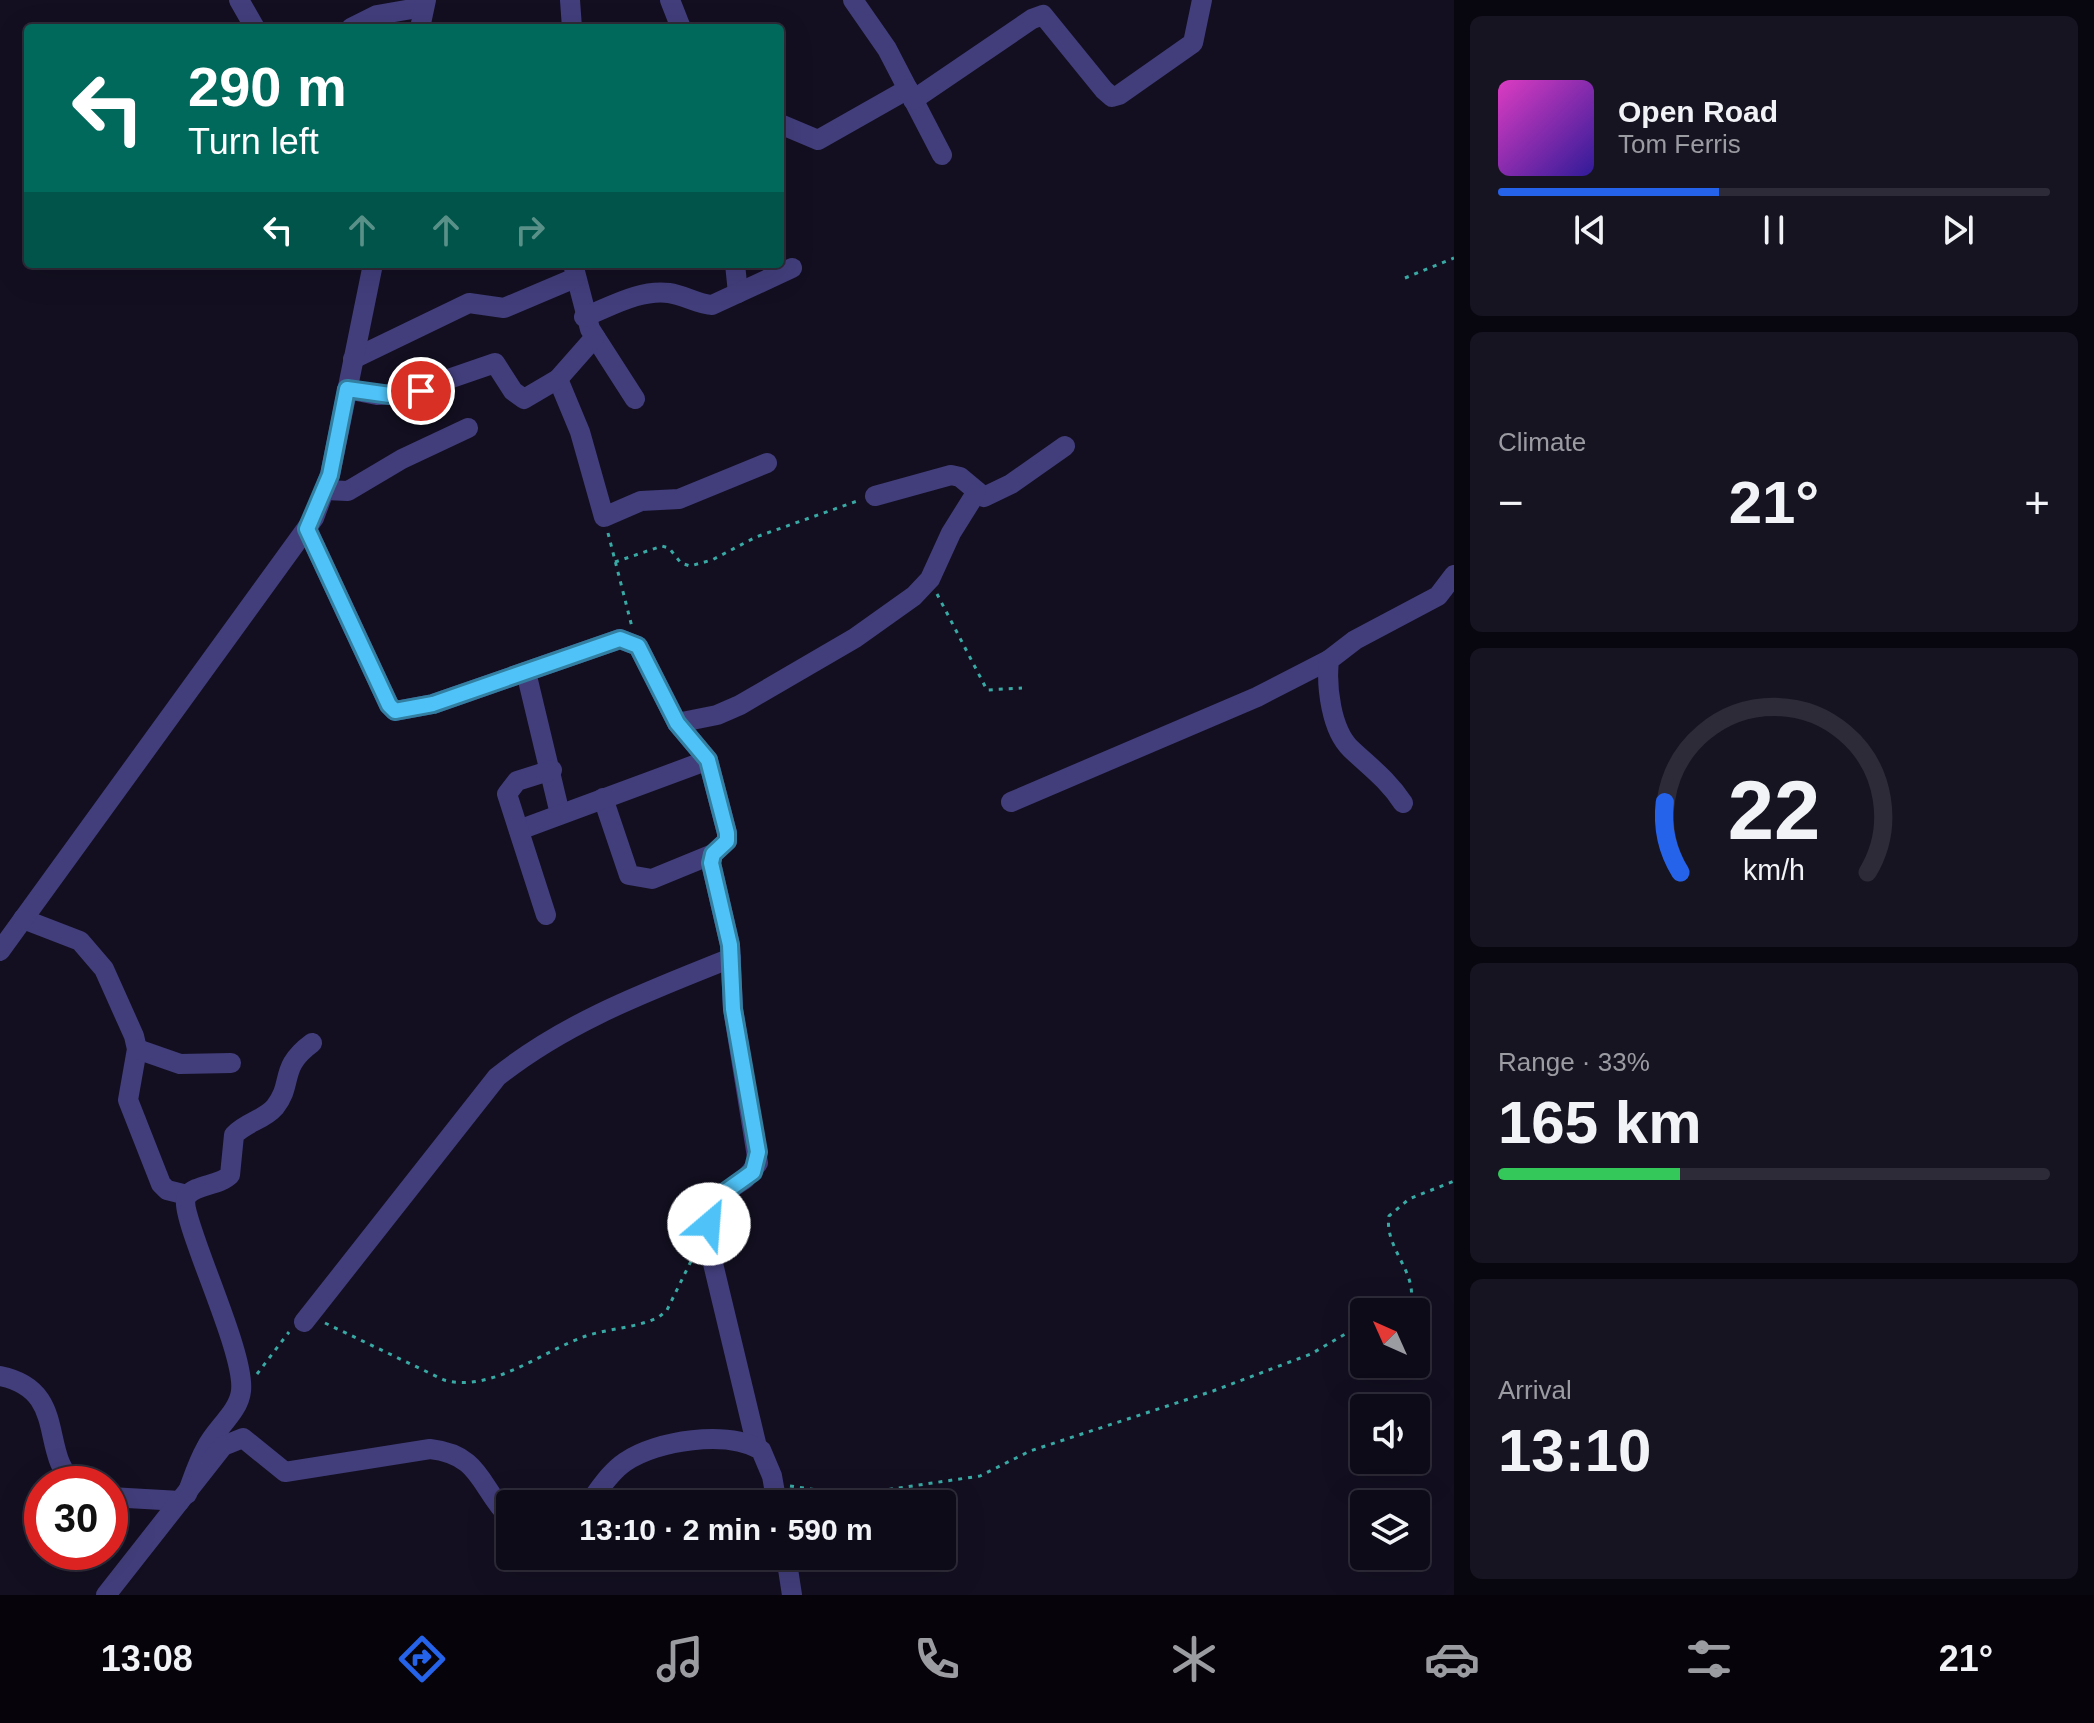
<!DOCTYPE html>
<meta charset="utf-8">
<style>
body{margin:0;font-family:Arial,sans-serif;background:#171422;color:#f1f3f6;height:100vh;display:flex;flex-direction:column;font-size:30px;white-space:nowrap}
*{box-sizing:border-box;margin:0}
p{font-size:26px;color:#9b9ba2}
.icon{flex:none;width:44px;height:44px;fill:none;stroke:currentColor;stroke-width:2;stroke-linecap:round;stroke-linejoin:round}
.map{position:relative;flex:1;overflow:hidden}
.panel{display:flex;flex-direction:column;gap:16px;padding:16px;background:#08060e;width:640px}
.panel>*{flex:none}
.banner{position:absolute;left:24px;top:24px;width:760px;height:244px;border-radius:8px;box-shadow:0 8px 32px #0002,0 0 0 2px #2e2b38;background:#00695c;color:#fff;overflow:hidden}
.needle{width:52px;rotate:315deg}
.tools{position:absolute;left:1350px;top:1298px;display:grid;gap:16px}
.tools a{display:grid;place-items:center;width:80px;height:80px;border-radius:8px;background:#0e0b19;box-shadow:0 8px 32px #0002,0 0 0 2px #2e2b38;font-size:40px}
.speed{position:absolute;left:24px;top:1466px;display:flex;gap:16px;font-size:40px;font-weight:700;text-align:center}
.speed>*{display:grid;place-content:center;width:104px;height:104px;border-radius:50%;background:#0e0b19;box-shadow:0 8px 32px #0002,0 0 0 2px #2e2b38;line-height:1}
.speed .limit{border:12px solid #d22;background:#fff;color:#111}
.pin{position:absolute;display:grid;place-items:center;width:68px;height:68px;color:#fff;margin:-34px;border:4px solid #fff;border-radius:50%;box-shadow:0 2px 8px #0007}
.me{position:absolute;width:88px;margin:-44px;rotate:27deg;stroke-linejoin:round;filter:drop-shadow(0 0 6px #0008)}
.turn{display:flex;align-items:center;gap:28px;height:168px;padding:0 32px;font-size:36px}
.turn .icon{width:104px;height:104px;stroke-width:2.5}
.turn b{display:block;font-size:56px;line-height:68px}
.lanes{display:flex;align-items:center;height:76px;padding:0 32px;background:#0003;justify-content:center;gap:40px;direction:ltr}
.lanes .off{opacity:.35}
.big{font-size:60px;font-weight:800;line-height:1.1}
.panel .tile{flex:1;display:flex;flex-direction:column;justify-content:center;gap:12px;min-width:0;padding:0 28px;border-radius:12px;background:#171422}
.panel .dial{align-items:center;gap:0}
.dial svg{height:208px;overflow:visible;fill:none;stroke:#2e2b38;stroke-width:7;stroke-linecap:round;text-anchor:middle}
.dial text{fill:#f1f3f6;stroke:none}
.song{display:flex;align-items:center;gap:24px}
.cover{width:96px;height:96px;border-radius:12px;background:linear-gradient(135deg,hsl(310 70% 55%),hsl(250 70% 35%))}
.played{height:8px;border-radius:4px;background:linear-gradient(90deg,#2563eb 40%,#2e2b38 40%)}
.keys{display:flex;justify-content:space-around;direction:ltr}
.heat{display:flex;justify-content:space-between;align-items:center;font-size:44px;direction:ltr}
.charge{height:12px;border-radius:6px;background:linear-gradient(90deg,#34c759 33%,#2e2b38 0)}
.trip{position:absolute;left:496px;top:1490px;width:460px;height:80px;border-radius:8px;background:#0e0b19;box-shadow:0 8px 32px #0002,0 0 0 2px #2e2b38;font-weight:800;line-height:80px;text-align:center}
.tab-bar{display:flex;height:128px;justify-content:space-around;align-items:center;background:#06040a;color:#9b9ba2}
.tab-bar .icon{width:56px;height:56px}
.tab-bar .current{color:#2563eb}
.tab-bar b{font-size:36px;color:#f1f3f6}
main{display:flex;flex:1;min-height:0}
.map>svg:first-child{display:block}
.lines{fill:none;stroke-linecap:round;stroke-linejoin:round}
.path{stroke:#39a9a4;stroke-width:3;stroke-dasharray:4 6;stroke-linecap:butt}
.minor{stroke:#423e7c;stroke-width:20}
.route-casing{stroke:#337fa1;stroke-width:20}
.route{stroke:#4fc3f7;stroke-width:14}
</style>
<main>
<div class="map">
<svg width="1454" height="1595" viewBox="0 0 1454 1595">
<rect width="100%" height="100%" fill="#130f21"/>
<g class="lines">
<g class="path">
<polyline points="1405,278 1454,258"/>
<polyline points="608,533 632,627"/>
<polyline points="615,562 662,546 669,548 681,563 690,566 712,560 756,537 860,500"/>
<polyline points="937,594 987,690 1022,688"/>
<path d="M1392 1312 1411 1300C1416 1271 1384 1247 1389 1216L1409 1199 1454 1181"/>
<path d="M325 1323 444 1380C492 1393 542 1351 586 1336 610 1328 637 1328 659 1317L667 1310 694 1255"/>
<polyline points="257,1374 289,1332"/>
<polyline points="790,1486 851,1495 980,1476 1030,1451 1213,1391 1311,1354 1364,1323"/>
</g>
<g class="minor">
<polyline points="239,0 255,28"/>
<polyline points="570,0 572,28"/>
<polyline points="670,0 681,28"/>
<polyline points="853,0 887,49 942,155"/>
<polyline points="351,28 377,15 424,7"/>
<polyline points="420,28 426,0"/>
<polyline points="913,100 1032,19 1043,15 1104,90 1112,97 1119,95 1193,43 1202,0"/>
<polyline points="780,124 818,140 908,89"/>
<polyline points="573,264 590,329 635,399"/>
<polyline points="735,264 738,293"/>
<path d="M584 317C610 307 640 289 669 293 684 295 697 304 712 305L792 268"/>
<polyline points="353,359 469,303 504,308 575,278"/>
<polyline points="558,379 580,432 604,517 641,501 679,499 767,463"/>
<polyline points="347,389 377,395 405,394 495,363 513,391 524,399 558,379 595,337"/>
<polyline points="325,490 348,491 402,459 468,428"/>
<polyline points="875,496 951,475 960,477 984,497 1011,484 1065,446"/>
<polyline points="307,529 389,705 395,711 433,704 620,639 638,646 677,723 708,760 727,833 727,841 713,854 711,863 730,945 733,1009 758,1163 745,1179 718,1197 710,1219 710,1251 757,1447"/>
<polyline points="526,672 560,814"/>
<polyline points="677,723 717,715 740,705 855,638 914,596 930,579 951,533 976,493"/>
<polyline points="603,798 629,875 652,879 713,854"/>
<polyline points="1011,802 1257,697 1329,660"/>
<path d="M1403 803C1388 780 1370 767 1351 749 1331 730 1326 686 1329 660L1355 640 1438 596 1454 575"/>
<polyline points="519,830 708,760"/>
<polyline points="546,915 507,794 517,781 552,770"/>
<polyline points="23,919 80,941 104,969 134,1036 137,1049 128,1100 161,1184 167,1190 187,1195"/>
<polyline points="0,951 314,518 330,475 373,264"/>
<polyline points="137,1049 180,1064 231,1063"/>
<path d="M304 1322 497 1077C567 1021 649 991 731 958"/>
<path d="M0 1376C70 1390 38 1456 76 1484"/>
<path d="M187 1494C193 1478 198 1462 206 1448 215 1429 239 1412 241 1391 246 1350 176 1213 187 1196 195 1184 219 1186 230 1175L234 1135C246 1122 264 1120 275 1107 294 1083 278 1068 312 1043"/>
<polyline points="110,1497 180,1501"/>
<path d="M588 1504C599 1490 610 1472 625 1462 657 1440 727 1430 761 1450L772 1476 777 1504"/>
<polyline points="786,1556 792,1595"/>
<path d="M106 1595 223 1446 243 1438 285 1472 430 1449C482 1455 479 1487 510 1518"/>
</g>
</g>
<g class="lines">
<g class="route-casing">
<polyline id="route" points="421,391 390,395 347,389 330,475 307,529 389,705 395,711 433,704 620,639 638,646 677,723 708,760 727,833 727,841 713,854 711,863 730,945 733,1009 758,1152 753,1172 718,1197 709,1224"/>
</g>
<use href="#route" class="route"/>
</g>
</svg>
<div class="tools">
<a><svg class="needle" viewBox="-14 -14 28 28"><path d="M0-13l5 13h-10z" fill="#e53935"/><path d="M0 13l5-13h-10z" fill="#9b9ba2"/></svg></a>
<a><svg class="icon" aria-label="sound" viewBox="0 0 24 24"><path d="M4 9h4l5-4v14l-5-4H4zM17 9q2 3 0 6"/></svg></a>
<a><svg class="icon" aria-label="layers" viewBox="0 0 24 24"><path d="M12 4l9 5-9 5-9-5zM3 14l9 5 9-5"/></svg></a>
</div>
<div class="speed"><div class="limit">30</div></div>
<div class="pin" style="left:421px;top:391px;background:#d93025"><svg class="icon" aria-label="arrive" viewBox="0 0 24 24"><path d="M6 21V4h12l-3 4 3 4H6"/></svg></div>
<svg class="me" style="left:709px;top:1224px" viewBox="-20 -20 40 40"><circle r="19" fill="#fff"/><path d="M0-13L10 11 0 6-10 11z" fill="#4fc3f7"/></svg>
<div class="trip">13:10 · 2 min · 590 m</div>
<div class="banner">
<div class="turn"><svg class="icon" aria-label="left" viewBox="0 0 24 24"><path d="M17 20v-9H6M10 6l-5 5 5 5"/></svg><div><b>290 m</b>Turn left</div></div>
<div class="lanes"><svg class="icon" aria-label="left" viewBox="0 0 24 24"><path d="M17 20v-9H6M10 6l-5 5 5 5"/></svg><svg class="icon off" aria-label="ahead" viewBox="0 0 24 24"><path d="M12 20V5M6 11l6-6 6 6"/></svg><svg class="icon off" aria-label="ahead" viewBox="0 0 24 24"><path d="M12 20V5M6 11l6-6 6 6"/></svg><svg class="icon off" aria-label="right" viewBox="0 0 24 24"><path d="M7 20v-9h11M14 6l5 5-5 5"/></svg></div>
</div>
</div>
<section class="panel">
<div class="tile">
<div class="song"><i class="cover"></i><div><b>Open Road</b><p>Tom Ferris</p></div></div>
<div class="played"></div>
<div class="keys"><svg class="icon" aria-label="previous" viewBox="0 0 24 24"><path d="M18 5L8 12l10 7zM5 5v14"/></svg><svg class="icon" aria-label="pause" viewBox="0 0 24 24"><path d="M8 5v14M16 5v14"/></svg><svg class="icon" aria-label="next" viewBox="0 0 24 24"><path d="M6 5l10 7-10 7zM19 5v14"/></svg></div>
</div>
<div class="tile"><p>Climate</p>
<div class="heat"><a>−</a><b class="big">21°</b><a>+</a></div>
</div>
<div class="tile dial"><svg viewBox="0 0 100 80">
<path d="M14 69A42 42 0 1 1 86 69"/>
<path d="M14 69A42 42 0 0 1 8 42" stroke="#2563eb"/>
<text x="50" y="56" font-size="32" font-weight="700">22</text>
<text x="50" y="72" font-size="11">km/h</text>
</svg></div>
<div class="tile"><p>Range · 33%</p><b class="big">165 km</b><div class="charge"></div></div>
<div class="tile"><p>Arrival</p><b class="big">13:10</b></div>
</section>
</main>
<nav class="tab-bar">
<b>13:08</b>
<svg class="icon current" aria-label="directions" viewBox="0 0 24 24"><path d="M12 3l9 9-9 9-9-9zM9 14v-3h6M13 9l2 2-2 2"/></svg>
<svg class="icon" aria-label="music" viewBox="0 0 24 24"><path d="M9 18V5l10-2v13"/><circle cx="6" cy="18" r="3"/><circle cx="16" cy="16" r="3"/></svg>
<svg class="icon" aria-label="phone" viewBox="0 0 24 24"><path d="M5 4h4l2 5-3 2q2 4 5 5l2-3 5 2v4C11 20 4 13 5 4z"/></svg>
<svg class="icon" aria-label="climate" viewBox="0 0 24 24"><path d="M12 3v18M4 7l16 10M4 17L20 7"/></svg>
<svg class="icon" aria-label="car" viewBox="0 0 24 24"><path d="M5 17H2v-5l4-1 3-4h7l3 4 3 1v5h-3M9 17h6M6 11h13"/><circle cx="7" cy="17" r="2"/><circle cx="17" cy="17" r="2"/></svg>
<svg class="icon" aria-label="filters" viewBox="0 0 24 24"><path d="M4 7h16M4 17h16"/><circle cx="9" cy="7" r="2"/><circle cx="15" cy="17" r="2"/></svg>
<b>21°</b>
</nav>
